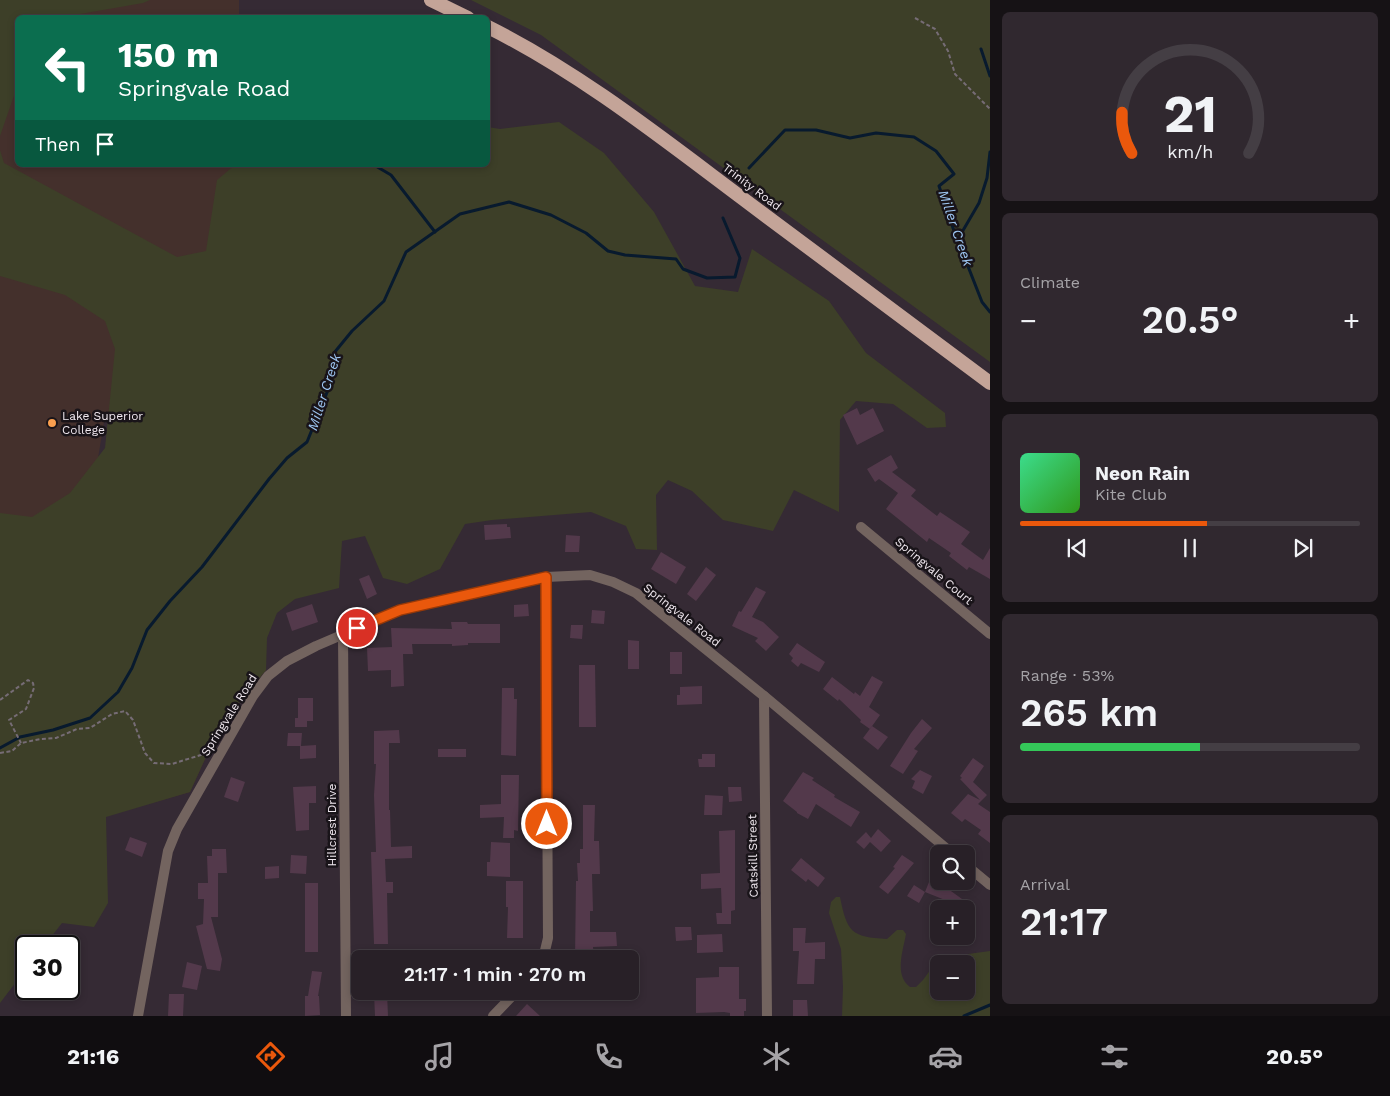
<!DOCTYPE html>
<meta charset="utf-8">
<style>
body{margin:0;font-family:"Work Sans",sans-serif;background:#30282f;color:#f1f3f6;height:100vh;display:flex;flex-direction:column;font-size:19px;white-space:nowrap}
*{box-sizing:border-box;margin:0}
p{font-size:16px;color:#a5a3a7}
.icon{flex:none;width:28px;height:28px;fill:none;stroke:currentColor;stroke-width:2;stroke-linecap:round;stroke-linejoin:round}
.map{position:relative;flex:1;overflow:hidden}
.drawer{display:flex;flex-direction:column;gap:12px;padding:12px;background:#161215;width:400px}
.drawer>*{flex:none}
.hud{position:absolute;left:15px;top:15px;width:475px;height:152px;border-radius:8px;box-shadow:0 2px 8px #0003,0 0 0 1px #443e44;background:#0b6e4f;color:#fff;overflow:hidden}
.fabs{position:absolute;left:930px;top:845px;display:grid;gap:10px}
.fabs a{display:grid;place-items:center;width:45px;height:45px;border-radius:8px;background:#282027;box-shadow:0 2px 8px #0003,0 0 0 1px #443e44;font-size:25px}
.speed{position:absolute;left:15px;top:935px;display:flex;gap:10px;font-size:25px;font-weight:700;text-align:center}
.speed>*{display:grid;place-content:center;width:65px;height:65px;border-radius:50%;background:#282027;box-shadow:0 2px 8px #0003,0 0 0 1px #443e44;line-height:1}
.speed .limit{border:2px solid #111;border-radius:8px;background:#fff;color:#111}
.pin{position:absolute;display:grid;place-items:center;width:42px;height:42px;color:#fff;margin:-21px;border:2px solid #fff;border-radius:50%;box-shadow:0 1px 5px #0007}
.me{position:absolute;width:55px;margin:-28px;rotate:0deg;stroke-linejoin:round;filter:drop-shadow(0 0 4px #0008)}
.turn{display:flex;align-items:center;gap:18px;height:105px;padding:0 20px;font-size:22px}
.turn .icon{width:65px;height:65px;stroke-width:2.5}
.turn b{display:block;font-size:35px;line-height:42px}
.then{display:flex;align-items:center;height:48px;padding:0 20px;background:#0003;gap:10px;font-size:19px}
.big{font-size:38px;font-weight:600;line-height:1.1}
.drawer .widget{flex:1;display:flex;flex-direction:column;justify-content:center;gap:8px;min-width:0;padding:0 18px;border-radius:8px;background:#30282f}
.drawer .dial{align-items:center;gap:0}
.dial svg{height:130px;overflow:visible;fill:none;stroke:#443e44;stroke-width:7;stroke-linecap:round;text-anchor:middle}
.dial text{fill:#f1f3f6;stroke:none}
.song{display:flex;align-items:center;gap:15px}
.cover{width:60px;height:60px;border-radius:8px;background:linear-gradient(135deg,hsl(150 70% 55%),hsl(110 70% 35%))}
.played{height:5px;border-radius:2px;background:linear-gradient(90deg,#ea580c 55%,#443e44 55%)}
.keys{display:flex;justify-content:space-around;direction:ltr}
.heat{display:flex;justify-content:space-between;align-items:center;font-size:28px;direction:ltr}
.charge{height:8px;border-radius:4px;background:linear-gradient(90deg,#34c759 53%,#443e44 0)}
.trip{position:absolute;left:351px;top:950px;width:288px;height:50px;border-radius:8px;background:#282027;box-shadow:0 2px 8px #0003,0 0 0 1px #443e44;font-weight:600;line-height:50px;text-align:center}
.menu{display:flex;height:80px;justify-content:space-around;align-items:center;background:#100d10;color:#a5a3a7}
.menu .icon{width:35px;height:35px}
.menu .selected{color:#ea580c}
.menu b{font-size:22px;color:#f1f3f6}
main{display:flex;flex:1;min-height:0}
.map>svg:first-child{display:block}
.education{fill:#44302c}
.green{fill:#3d3f28;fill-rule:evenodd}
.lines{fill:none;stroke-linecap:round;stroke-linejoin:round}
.stream{stroke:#081a2e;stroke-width:3}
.building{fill:#53394b}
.path{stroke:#766c75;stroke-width:2;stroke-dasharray:4 2.5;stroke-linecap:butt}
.minor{stroke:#73645f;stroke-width:10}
.trunk{stroke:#c4a498;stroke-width:14}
.route-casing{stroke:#983908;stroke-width:12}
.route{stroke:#ea580c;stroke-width:9}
.poi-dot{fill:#fa9f4f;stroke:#191419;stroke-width:2}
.labels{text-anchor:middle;stroke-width:5;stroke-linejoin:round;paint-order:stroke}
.street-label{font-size:12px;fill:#f0e8ef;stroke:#191419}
.poi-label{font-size:12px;fill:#f0e8ef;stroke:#191419;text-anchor:start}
.water-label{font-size:14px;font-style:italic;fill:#9dc5f1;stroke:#191419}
</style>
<main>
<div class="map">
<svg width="990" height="1016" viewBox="0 0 990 1016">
<rect width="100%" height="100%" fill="#352a34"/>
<polygon class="education" points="0,0 239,0 239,17 18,18 18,165 237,165 191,424 104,422 74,604 228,624 266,670 233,710 216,735 190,792 106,816 105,829 0,844"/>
<g class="green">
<polygon points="0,0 150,0 143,3 63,17 18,18 17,87 0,136"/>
<polygon points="471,0 990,0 990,362 541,35"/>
<polygon points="559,122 604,153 654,212 695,286 738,292 752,249 829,301 866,353 945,413 946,427 927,428 893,404 856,401 840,420 839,512 794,490 773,531 723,520 692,491 668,480 656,495 657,550 636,549 626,526 591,512 492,520 465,524 440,569 407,584 383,578 365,536 342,541 339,588 295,599 277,613 267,638 266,670 233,710 216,735 190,792 106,817 108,903 94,927 62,923 44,946 26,946 26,969 0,1003 0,513 32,517 70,493 105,448 115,349 105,321 65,295 0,276 0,150 4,163 177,257 206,251 217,180 235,165 488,165 488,127 500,129"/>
<path d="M836 897H840C847 932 851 937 887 939L897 930H903L906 934C903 951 894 975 910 987H916L923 980 939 958 990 951V1016H842L843 987 841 949 829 913 831 902ZM939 964H966V991H939Z"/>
</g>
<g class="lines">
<g class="stream">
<polyline points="981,49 990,76"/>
<polyline points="374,165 391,175 435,232"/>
<polyline points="749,168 785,130 816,130 850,138 876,133 914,137 936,151 954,174 939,186 953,228 982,302 990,312"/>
<polyline points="958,239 979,203 987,178 990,152"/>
<polyline points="0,748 20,737 53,730 90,718 118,692 132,668 147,630 170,601 202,567 269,479 287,458 307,442 328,390 334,353 352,331 384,301 406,252 460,214 509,202 551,215 586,233 608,251 625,255 676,259 683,269 707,278 735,277 740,258 723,218"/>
<polyline points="964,1016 990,1005"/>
</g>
</g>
<g class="building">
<polygon points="857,408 860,415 873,408 884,431 857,445 843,415"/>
<polygon points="891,455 898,468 892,472 916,490 911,496 937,516 940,512 970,532 961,544 983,560 990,548 990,579 969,567 967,570 949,556 951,553 929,538 927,542 886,509 898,493 879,479 875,482 867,469"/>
<polygon points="507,524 507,527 510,527 511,538 485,540 484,525"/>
<polygon points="566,535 580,536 579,552 565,552"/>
<polygon points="661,552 686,567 676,584 651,569"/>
<polygon points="706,567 716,575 696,601 687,594"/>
<polygon points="369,575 377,594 367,599 359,579"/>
<polygon points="756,587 766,592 752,617 763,622 779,637 766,651 755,641 758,638 732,626 739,611 741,612"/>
<polygon points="312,604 318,622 292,631 286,613"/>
<polygon points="528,604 529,616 514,617 514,605"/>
<polygon points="592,610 605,611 604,624 591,623"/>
<polygon points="451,622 467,622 468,624 500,624 500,643 468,643 468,645 452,646 452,644 412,644 413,654 403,654 404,686 391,687 391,670 368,671 367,648 392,647 391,628 452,629"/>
<polygon points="571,625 583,625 582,639 570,638"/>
<polygon points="628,640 639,641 639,669 628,669"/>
<polygon points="797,643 825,662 819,672 801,663 798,667 791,661 793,658 789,654"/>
<rect x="670" y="652" width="12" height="22"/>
<polygon points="579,665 595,665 596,727 579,727"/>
<polygon points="872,676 883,682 869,707 880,715 870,729 860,722 861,720 839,699 838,701 823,689 832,677 854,694 855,692 860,696"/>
<polygon points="702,686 702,704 677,705 677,695 680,695 680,687"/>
<polygon points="502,688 514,688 514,699 517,699 516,756 501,755"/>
<polygon points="298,698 313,698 313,721 307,721 307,727 295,727 295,718 298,718"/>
<polygon points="922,719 932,728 914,749 918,751 903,774 890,766 911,733"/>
<polygon points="872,726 888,737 878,750 863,738"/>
<polygon points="399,730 400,743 389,743 389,810 390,810 391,847 412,846 412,858 385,859 386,882 393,882 393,893 387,893 388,944 374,944 371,852 376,852 374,795 376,764 374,764 374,731"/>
<polygon points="288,733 302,733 301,746 316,745 316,758 300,759 300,746 287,746"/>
<rect x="438" y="749" width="28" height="8"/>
<polygon points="702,754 715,754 715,767 699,767 698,759 702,759"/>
<polygon points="973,758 984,766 973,782 987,795 978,804 990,812 990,843 978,834 981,830 965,819 962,822 951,813 968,794 980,800 960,779 962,778 960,776"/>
<polygon points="920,770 932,776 923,794 912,788 915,781 911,779"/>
<polygon points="803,772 814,778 812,780 835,795 834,797 860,812 851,827 816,804 808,819 797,813 797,812 783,801"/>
<polygon points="501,775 519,775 518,831 514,830 514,838 503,838 504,817 480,818 480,805 501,804"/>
<polygon points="231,777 245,782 238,802 224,797"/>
<polygon points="316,786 316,803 309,803 309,830 296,831 293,787"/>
<polygon points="728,787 741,787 742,801 729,802"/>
<polygon points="705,795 723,796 722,815 704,815"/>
<polygon points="583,805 595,805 594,841 599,841 600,874 592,874 593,911 590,911 590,932 616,932 617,946 593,947 594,959 575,959 576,881 578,881 577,863 580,863 580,849 583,849"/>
<polygon points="878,829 891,841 881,852 870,842 864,849 856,842 866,832 871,838"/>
<polygon points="735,830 735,910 731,911 731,924 717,924 716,913 722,913 721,888 701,889 701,874 720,873 719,831"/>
<polygon points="130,837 147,843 142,857 125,850"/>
<polygon points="491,842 510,843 510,877 487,876 487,862 490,862"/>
<polygon points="212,849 226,849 227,873 218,873 218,917 211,917 222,959 220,971 207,969 196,926 203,924 204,899 198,899 198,883 208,883 207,856 212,856"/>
<polygon points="291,855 307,856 306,874 290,873"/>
<polygon points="902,855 914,863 888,894 879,887 895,868 893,867"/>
<polygon points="801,858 825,878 818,887 808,879 806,882 791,870"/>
<polygon points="279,866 279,878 265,879 265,867"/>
<polygon points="931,877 945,883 944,886 962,899 955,909 939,909 945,900 925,892 919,903 907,896 914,885 925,892"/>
<polygon points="506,881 523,881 523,938 507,938 508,907 506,907"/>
<rect x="305" y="883" width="13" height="69"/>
<polygon points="675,927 691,927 692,940 676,941"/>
<polygon points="793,928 806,928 805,943 825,942 825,959 815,959 814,984 797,984 799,951 793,951"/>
<polygon points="722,934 723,952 697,953 697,935"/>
<polygon points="187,962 202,966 197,990 182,987"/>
<polygon points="719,967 739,967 739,999 746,999 746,1011 744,1011 744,1016 730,1016 730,1013 724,1012 696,1013 696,978 719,977"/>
<polygon points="312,971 322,972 318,996 319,996 320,1015 305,1016 305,996 308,996"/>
<polygon points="374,993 387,993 388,1016 375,1016"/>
<polygon points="169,994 184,994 183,1016 168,1016"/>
<polygon points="793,1000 807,1000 808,1016 793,1016"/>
<polygon points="527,1004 540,1016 516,1016"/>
</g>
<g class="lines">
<g class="path">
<polyline points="915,18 935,29 948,51 955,74 990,109"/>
<polyline points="0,700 28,680 33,683 34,688 26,709 9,720 21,743"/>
<polyline points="0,753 12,751 21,743 41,739 56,738 77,729 90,728 112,714 125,711 133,720 145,753 154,763 172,764 207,753"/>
</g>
<g class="minor">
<polyline points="861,527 990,634"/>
<polyline points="343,634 346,1016"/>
<polyline points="764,696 767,1016"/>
<polyline points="966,865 990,885"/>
<polyline points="543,959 548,938 546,577"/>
<polyline points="138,1016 168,851 177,829 253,696 268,676 287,661 316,646 400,610 546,577 590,575 613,582 636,593 764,696 953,854"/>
<polyline points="493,1016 517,991"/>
</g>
<g class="trunk">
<polyline points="431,0 468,18"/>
<path d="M488 27C578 72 658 135 738 195 822 258 906 321 990 383"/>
</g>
</g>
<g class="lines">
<g class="route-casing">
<polyline id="route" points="357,628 400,610 546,577 547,824"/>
</g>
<use href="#route" class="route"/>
</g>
<circle class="poi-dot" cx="52" cy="423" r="5"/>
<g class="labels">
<g class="street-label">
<text transform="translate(752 187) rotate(37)" y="4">Trinity Road</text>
<text transform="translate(934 571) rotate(40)" y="4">Springvale Court</text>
<text transform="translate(682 615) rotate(38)" y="4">Springvale Road</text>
<text transform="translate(229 715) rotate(-58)" y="4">Springvale Road</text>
<text transform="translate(332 825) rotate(-90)" y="4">Hillcrest Drive</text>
<text transform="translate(753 856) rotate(-91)" y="4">Catskill Street</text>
</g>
<g class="poi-label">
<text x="62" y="420">Lake Superior<tspan x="62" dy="14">College</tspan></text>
</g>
<g class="water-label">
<text transform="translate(956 228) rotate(71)" y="5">Miller Creek</text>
<text transform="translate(324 392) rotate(-72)" y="5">Miller Creek</text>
</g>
</g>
</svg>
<div class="fabs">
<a><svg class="icon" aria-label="search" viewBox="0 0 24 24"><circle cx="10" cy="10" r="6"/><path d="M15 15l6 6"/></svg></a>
<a>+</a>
<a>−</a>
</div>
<div class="speed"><div class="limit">30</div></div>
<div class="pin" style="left:357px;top:628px;background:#d93025"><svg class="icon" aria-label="arrive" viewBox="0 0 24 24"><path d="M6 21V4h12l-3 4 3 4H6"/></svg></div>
<svg class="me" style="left:547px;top:824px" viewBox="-20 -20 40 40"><circle r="17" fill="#ea580c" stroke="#fff" stroke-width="3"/><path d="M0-11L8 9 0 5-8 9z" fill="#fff"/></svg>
<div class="trip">21:17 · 1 min · 270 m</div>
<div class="hud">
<div class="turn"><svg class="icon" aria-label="left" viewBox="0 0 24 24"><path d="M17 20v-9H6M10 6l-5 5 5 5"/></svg><div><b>150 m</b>Springvale Road</div></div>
<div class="then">Then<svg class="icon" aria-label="arrive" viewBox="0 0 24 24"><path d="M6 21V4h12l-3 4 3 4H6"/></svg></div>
</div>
</div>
<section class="drawer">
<div class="widget dial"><svg viewBox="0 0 100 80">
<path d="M14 69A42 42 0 1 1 86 69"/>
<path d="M14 69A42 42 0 0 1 8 44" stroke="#ea580c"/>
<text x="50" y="56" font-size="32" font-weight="700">21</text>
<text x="50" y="72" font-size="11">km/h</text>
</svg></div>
<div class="widget"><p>Climate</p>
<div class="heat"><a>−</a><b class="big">20.5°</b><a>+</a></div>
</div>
<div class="widget">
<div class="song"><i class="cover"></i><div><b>Neon Rain</b><p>Kite Club</p></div></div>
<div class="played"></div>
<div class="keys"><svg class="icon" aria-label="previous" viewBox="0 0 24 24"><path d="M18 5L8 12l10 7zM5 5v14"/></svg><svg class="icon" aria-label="pause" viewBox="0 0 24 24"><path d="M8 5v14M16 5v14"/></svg><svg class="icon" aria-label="next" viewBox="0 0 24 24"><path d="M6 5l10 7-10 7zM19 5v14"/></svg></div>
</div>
<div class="widget"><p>Range · 53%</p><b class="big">265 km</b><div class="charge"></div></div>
<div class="widget"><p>Arrival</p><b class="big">21:17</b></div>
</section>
</main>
<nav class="menu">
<b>21:16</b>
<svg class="icon selected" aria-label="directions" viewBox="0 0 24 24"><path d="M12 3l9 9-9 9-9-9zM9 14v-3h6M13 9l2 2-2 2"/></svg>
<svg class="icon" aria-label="music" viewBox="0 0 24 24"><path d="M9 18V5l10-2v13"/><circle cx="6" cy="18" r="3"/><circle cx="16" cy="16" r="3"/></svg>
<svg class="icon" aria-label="phone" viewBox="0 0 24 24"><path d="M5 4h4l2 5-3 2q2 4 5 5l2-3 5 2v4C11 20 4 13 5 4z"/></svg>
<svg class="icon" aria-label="climate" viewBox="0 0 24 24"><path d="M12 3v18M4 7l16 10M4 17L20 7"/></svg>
<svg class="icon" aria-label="car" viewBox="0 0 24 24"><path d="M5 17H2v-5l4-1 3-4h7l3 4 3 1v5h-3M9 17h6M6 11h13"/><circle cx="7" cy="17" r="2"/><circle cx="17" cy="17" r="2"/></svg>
<svg class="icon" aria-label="filters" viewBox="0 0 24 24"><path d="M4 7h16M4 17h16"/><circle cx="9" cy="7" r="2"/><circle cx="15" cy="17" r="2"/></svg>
<b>20.5°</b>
</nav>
